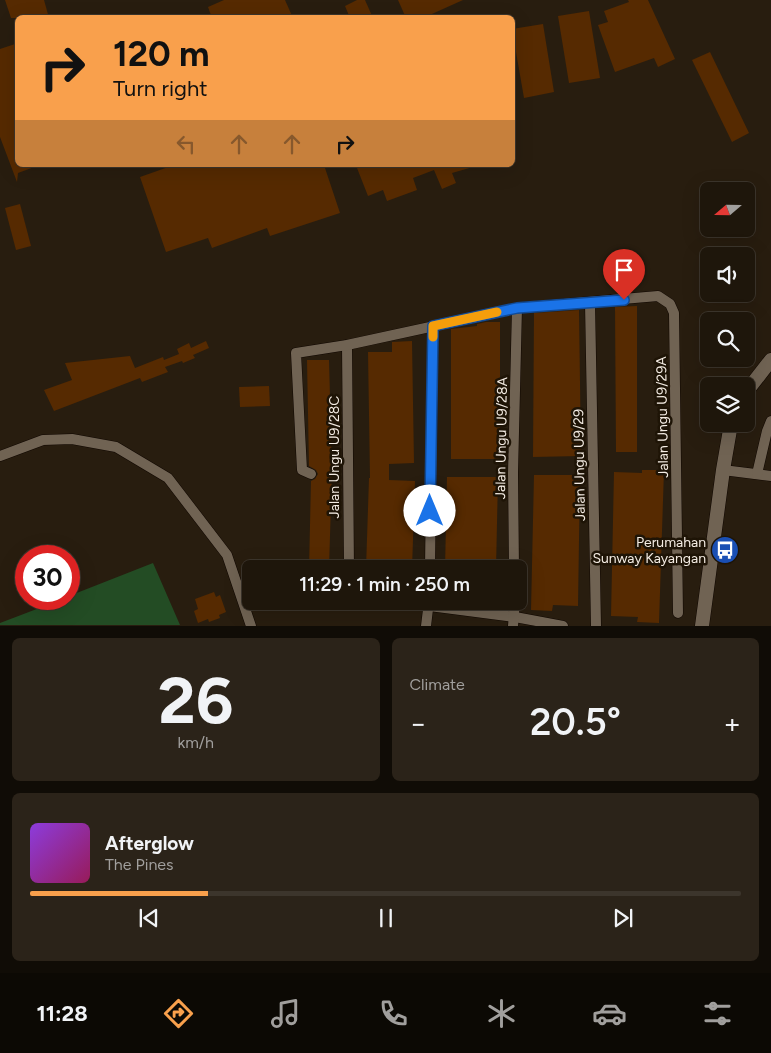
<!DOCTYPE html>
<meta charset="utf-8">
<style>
body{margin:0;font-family:Figtree,sans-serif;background:#2b2319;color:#f1f3f6;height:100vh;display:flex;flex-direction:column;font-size:19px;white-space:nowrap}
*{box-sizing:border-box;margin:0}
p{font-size:16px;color:#a19f9d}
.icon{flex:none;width:28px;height:28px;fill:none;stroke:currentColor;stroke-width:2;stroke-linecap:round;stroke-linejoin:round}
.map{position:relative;height:626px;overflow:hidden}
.sheet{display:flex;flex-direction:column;gap:12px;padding:12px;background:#100c06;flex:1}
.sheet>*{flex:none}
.guide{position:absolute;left:15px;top:15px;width:500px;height:152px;border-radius:8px;box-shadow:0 5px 20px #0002,0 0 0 1px #3c352c;background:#f9a04c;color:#111;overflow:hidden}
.needle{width:32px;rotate:250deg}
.buttons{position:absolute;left:700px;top:182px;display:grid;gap:10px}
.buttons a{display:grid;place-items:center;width:55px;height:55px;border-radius:8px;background:#1e160b;box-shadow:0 5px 20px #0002,0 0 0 1px #3c352c;font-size:25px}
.speed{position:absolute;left:15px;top:545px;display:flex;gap:10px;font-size:25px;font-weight:700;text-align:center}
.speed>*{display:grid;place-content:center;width:65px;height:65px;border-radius:50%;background:#1e160b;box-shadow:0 5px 20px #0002,0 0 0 1px #3c352c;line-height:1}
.speed .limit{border:8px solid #d22;background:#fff;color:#111}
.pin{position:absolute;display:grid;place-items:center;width:42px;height:42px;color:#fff;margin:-51px -21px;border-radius:50% 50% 50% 0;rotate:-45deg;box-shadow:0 0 5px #0007}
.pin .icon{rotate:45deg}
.me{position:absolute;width:55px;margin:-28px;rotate:0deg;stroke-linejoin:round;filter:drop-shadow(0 0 4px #0008)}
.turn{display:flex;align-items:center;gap:18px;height:105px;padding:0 15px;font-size:22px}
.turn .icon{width:65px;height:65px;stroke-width:2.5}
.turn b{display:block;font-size:35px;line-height:42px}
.lanes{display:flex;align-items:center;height:48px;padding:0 15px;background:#0003;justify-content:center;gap:25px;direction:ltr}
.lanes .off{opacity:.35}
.big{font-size:38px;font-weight:600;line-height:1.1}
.sheet .tile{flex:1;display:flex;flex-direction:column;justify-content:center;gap:8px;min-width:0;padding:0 18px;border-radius:8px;background:#2b2319}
.sheet .dial{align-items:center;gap:0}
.dial b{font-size:65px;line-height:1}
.song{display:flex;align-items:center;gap:15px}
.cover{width:60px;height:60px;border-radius:8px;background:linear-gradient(135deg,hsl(270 70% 55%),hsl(330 70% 35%))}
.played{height:5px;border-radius:2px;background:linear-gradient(90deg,#f9a04c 25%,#3c352c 25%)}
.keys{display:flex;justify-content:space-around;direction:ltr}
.heat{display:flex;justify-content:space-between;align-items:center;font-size:28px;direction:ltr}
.sheet .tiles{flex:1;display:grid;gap:12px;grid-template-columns:1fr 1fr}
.tile:last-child{grid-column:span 2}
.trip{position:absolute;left:242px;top:560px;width:285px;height:50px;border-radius:8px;background:#1e160b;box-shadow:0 5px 20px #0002,0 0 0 1px #3c352c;font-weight:600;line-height:50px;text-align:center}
.tabs{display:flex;height:80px;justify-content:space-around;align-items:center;background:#0c0904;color:#a19f9d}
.tabs .icon{width:35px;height:35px}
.tabs .current{color:#f9a04c}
.tabs b{font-size:22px;color:#f1f3f6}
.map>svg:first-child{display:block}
.green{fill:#234c24}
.building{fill:#562a01}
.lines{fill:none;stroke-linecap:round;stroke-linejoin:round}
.street-casing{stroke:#100700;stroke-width:11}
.secondary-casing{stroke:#100700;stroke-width:15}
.street{stroke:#706353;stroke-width:10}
.secondary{stroke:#706353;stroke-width:14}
.route-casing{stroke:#114b97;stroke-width:12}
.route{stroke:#1a73e8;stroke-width:9}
.slow{stroke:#f59e0b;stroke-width:9}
.labels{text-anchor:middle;stroke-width:5;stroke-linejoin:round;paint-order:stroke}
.street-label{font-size:14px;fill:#f4ece3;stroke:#1e1406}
.poi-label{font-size:14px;fill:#f4ece3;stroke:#1e1406;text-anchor:end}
</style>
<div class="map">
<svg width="771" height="626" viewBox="0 0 771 626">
<rect width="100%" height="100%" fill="#281d0f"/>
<polygon class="green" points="153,563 180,625 0,625 0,623 63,599 69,599 69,596"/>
<g class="building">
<polygon points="5,0 44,0 49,18 11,18"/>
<polygon points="224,0 285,0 293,18 212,18 208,7"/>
<polygon points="357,0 365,0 373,18 350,18 345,6"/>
<polygon points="398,0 463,0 423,18 406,18"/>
<polygon points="628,0 648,0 675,59 658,67 654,58 615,72 598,25 608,22 604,11 629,2"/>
<polygon points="589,11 600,78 569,83 558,16"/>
<polygon points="543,24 554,92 524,98 512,29"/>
<polygon points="18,43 18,165 37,166 18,173 17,182 0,137 0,49"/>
<polygon points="710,52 749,133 732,142 692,60"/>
<polygon points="174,165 324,165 340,213 270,236 267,228 212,248 208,238 166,252 140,177"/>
<polygon points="364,165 473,165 473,167 452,173 456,183 442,189 434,170 413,178 417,190 387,201 383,190 368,196 357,168"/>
<polygon points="20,204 31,246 16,250 5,208"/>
<polygon points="637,306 637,452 616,452 615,307"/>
<polygon points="579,310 581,456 533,457 534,313"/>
<polygon points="486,322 500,322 500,459 451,459 451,329 477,326 477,324"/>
<polygon points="206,341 209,348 193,355 195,358 183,363 182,361 165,367 168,372 142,382 140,378 54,411 44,390 72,380 65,363 130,356 135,368 163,357 164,360 179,354 177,349 189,343 191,348"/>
<polygon points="412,341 414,463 389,464 389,480 415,481 412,569 366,569 369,478 370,478 368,352 392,352 392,342"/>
<polygon points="307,360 329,360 332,470 329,569 309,569 311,481 315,479 318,474 316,470 309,466"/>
<polygon points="269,386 270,406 240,407 239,387"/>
<polygon points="642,470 664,470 659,623 637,622 638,617 611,616 614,472 642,473"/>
<polygon points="534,475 580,475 578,606 553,605 552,611 531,610"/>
<polygon points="447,477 498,477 496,569 445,569"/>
<polygon points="214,592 216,597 220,595 226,612 219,615 220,618 209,622 208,619 198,623 194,611 198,609 195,599"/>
</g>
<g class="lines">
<g class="street-casing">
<g id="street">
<polyline points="590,303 596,626"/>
<polyline points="347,345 349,569"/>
<polyline points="0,456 43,440 72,439 116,447 168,478 227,555 251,626"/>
<polyline points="723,470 771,476"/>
<polyline points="311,474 302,470 296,353 347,345 517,308 658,296 670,304 674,313 678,613"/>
<polyline points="757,474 767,431 771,421"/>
<polyline points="430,569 433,327"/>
<polyline points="514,569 513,473 517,308"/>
<polyline points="391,601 515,617 563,626"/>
<polyline points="426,626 429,601"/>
<polyline points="513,626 515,601"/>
</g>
</g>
<g class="secondary-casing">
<g id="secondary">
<polyline points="746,392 771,360"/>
<polyline points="702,626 723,470 731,424"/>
</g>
</g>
<use href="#street" class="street"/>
<use href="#secondary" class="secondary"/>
</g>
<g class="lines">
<g class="route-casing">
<polyline id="route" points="430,511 433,326 517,308 624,300"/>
</g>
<use href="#route" class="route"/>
<polyline class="slow" points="433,337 433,326 497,312"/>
</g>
<defs>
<g id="bus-disc" transform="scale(1.4375)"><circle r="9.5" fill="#1a4fb4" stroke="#1e1406"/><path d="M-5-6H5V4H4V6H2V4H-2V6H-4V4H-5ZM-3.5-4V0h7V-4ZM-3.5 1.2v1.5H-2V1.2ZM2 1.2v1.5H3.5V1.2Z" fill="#fff"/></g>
</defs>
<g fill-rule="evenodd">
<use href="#bus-disc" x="725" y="550"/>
</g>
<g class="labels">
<g class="street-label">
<text transform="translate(662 417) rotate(-91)" y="5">Jalan Ungu U9/29A</text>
<text transform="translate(501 438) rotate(-89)" y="5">Jalan Ungu U9/28A</text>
<text transform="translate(334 457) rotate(-90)" y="5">Jalan Ungu U9/28C</text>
<text transform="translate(579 465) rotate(-91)" y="5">Jalan Ungu U9/29</text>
</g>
<g class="poi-label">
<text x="706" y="547">Perumahan<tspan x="706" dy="16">Sunway Kayangan</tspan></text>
</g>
</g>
</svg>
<div class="buttons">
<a><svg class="needle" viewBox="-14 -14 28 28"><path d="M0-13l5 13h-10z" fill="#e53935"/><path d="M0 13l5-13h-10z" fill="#a19f9d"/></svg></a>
<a><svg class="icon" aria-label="sound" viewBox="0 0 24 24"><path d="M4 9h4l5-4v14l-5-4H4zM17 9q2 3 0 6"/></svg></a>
<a><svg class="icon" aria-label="search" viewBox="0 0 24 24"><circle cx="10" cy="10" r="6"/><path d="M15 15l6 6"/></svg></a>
<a><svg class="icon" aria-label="layers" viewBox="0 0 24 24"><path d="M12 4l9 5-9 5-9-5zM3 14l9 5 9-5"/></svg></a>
</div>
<div class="speed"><div class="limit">30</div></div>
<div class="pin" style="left:624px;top:300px;background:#d93025"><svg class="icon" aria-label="arrive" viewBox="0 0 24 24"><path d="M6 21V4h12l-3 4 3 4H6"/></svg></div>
<svg class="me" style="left:430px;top:511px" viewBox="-20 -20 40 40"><circle r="19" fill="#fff"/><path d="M0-13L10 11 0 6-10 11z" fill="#1a73e8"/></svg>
<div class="trip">11:29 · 1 min · 250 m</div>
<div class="guide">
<div class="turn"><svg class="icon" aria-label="right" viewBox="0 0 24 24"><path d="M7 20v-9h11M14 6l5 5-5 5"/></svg><div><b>120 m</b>Turn right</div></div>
<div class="lanes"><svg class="icon off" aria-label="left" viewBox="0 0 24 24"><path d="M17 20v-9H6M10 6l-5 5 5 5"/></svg><svg class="icon off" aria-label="ahead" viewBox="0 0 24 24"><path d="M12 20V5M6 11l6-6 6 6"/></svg><svg class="icon off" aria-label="ahead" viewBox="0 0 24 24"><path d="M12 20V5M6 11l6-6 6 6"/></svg><svg class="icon" aria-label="right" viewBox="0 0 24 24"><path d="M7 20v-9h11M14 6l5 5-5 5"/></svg></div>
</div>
</div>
<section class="sheet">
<div class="tiles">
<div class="tile dial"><b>26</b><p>km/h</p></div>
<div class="tile"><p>Climate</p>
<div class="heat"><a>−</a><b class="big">20.5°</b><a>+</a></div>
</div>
<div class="tile">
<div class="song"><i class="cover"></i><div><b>Afterglow</b><p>The Pines</p></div></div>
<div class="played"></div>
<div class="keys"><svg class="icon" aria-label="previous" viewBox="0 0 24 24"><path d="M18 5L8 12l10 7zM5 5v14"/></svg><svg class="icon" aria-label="pause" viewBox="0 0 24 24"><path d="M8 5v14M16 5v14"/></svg><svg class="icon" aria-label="next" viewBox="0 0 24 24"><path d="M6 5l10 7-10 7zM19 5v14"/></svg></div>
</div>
</div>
</section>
<nav class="tabs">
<b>11:28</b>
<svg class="icon current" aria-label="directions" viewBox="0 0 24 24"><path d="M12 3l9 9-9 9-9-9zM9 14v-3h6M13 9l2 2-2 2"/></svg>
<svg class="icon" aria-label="music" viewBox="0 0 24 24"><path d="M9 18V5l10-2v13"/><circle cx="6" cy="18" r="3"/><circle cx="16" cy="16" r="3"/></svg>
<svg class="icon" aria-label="phone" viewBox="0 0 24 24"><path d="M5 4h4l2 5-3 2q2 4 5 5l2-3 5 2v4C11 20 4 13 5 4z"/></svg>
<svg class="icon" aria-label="climate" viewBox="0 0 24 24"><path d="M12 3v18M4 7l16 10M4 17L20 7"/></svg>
<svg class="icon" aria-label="car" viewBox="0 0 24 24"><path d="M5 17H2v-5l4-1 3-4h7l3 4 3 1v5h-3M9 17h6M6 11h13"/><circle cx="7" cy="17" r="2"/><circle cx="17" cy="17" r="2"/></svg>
<svg class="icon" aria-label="filters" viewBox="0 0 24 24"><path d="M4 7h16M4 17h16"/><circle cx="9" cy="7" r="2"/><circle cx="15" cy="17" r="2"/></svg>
</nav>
